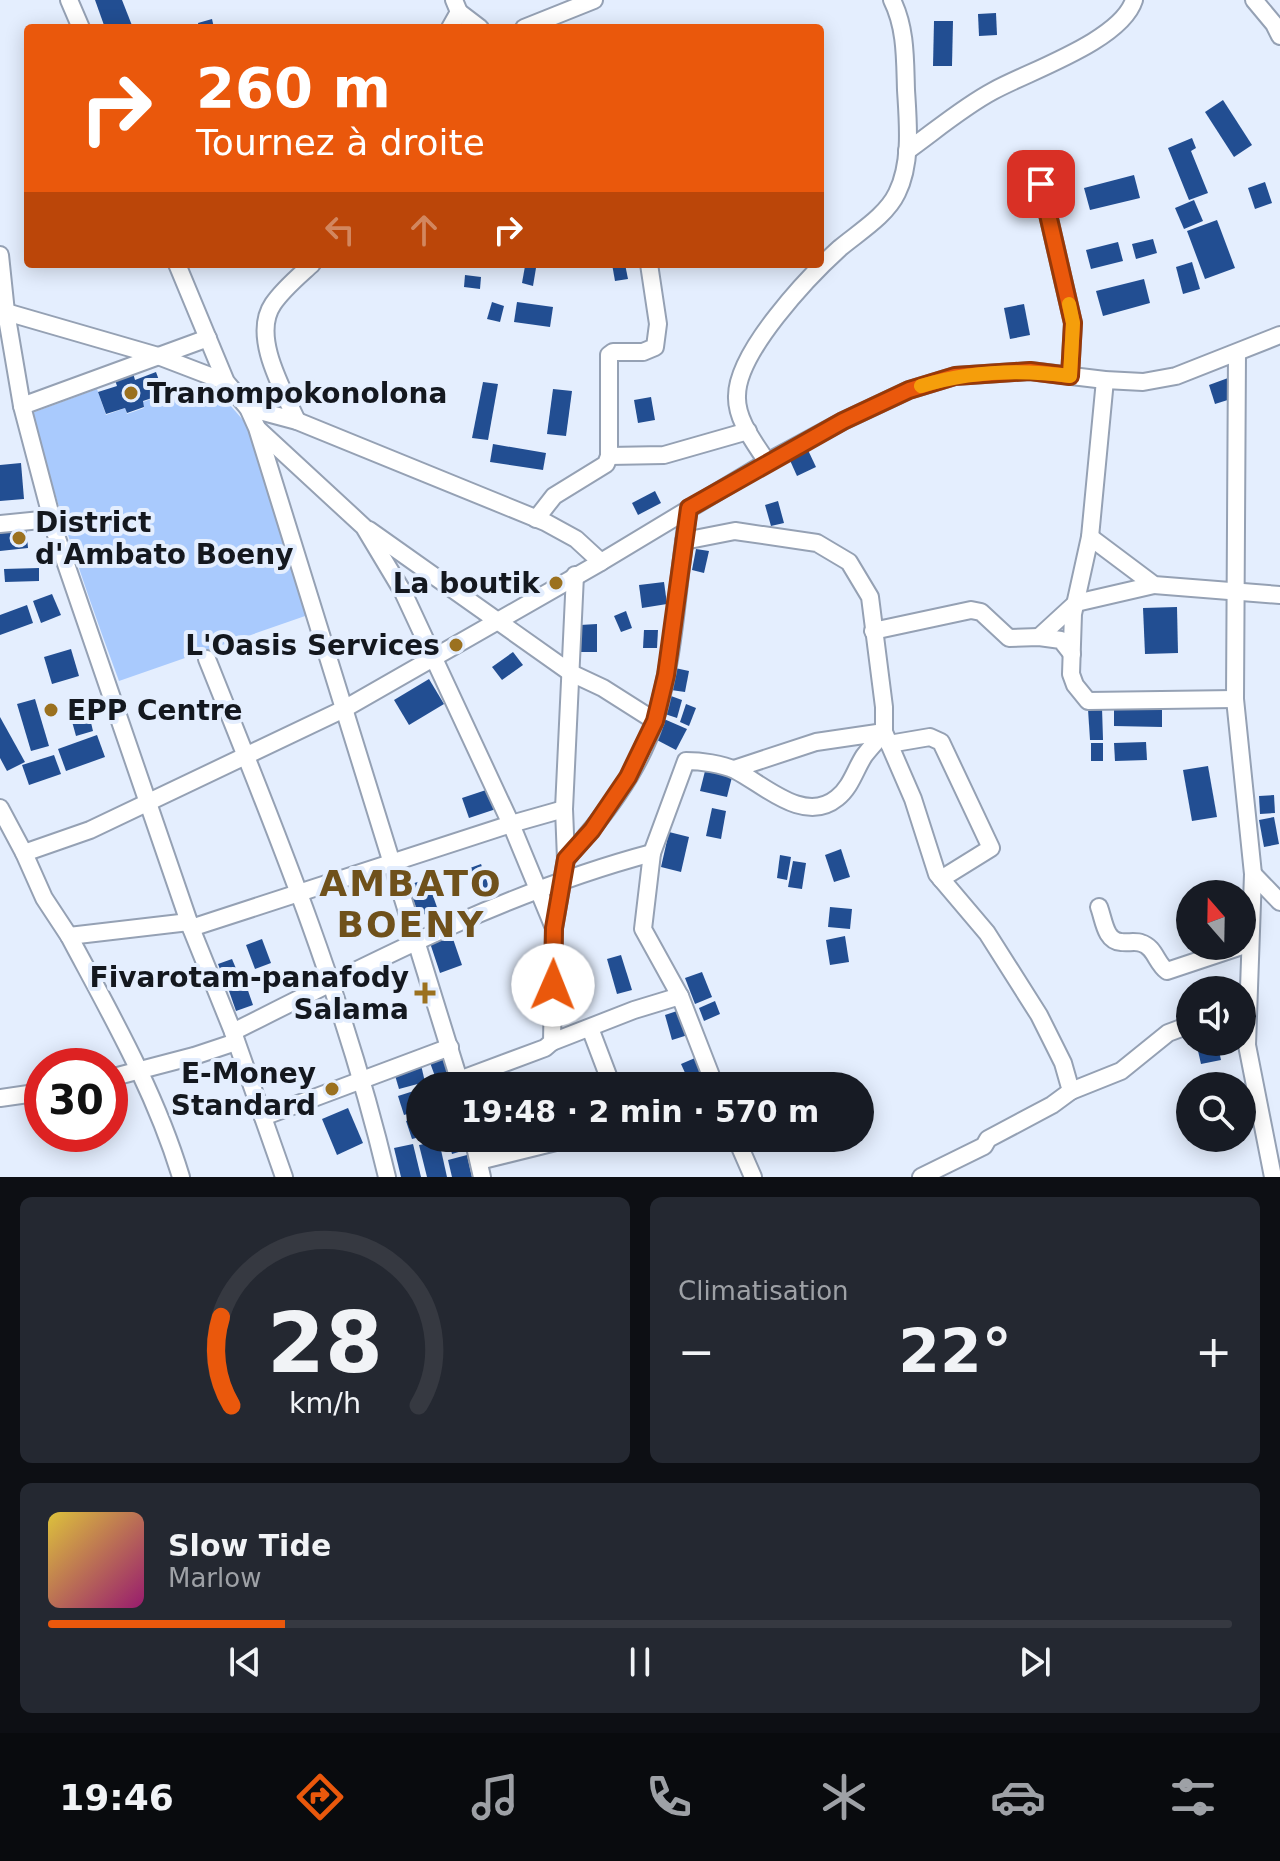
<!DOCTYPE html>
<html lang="fr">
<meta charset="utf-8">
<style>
body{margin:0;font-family:"DejaVu Sans",sans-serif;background:#242831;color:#f1f3f6;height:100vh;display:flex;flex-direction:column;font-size:30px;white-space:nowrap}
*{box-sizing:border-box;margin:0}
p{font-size:26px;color:#9ea1a6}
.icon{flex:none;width:44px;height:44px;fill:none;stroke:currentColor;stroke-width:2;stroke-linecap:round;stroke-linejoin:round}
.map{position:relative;height:1177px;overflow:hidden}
.sheet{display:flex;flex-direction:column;gap:20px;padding:20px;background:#0d0f14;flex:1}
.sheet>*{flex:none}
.guide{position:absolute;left:24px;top:24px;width:800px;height:244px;border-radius:8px;box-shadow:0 4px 20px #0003;background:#ea580c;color:#fff;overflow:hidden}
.needle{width:52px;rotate:340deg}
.fabs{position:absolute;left:1176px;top:880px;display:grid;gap:16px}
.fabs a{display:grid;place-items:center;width:80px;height:80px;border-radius:50%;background:#171b24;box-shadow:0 4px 20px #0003;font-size:40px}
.speed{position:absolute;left:24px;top:1048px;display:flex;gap:16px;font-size:40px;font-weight:700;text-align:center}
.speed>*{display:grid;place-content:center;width:104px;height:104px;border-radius:50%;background:#171b24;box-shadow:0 4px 20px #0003;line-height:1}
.speed .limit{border:12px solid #d22;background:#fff;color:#111}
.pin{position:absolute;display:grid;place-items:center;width:68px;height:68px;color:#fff;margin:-34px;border-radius:16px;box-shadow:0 4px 12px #0006}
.me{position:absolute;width:88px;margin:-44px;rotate:1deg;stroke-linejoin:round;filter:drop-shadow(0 0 6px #0008)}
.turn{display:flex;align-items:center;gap:28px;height:168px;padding:0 40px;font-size:36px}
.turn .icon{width:104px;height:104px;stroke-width:2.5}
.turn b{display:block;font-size:56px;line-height:68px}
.lanes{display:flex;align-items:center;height:76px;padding:0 40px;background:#0003;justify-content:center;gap:40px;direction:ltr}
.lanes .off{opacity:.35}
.big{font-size:60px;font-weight:600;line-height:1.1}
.sheet .widget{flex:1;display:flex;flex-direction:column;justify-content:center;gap:12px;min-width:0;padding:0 28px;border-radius:12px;background:#242831}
.sheet .dial{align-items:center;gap:0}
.dial svg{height:208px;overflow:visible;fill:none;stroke:#363941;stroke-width:7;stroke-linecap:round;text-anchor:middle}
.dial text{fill:#f1f3f6;stroke:none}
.song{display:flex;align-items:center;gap:24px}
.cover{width:96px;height:96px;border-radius:12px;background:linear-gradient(135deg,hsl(50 70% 55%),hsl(320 70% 35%))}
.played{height:8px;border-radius:4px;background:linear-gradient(90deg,#ea580c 20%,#363941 20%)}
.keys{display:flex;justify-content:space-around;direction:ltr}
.heat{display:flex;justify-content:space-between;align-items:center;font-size:44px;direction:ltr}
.sheet .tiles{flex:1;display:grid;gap:20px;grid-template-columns:1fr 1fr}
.widget:last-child{grid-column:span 2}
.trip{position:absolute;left:406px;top:1072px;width:468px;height:80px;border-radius:40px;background:#171b24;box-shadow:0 4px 20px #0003;font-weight:600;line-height:80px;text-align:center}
.dock{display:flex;height:128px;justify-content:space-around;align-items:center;background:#090b0e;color:#9ea1a6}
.dock .icon{width:56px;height:56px}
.dock .current{color:#ea580c}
.dock b{font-size:36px;color:#f1f3f6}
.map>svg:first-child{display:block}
.green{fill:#a9cafd}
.building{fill:#224e92}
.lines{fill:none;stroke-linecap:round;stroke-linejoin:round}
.minor-casing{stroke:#95a1b4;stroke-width:20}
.minor{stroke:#fff;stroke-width:16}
.route-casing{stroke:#983908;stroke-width:20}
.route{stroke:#ea580c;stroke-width:14}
.slow{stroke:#f59e0b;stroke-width:14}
.poi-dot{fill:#9b711f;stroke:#e4eefe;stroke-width:3}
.labels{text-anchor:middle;stroke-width:8;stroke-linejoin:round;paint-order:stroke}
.poi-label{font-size:28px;font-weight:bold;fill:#14181f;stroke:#e4eefe;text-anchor:end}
.district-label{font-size:36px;font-weight:bold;letter-spacing:2px;fill:#6f511b;stroke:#e4eefe}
</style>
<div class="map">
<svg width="1280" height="1177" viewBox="0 0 1280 1177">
<rect width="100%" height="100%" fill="#e4eefe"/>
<path class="green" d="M97 389 106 415 125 408 127 414 144 408 143 402 164 394 217 390 249 427 308 615 119 681C86 592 56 504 32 413Z"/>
<g class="building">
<polygon points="95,0 122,0 133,28 105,28"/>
<polygon points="996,13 997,35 979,36 978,14"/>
<polygon points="212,19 214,28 199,28 198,23"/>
<polygon points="934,21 953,21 952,66 933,66"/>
<polygon points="1223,100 1252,145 1234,157 1205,112"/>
<polygon points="1192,138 1196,148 1191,151 1208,193 1189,200 1168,148"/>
<polygon points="1134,175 1140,198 1090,210 1084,188"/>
<polygon points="1265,182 1272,203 1255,209 1248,188"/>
<polygon points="1069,184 1074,201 1055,206 1050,190"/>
<polygon points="1194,200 1203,221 1184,229 1175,208"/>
<polygon points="1217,220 1235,268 1205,279 1187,231"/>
<polygon points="1153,239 1157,253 1136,259 1132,244"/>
<polygon points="1118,242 1123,261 1091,269 1086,250"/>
<polygon points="1192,262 1200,289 1183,294 1176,267"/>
<polygon points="612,264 625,264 628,279 615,281"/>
<polygon points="525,266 536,268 533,286 522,283"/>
<polygon points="465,275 481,277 480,289 464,287"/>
<polygon points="1144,279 1150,303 1103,316 1096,291"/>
<polygon points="492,302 504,306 500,322 487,319"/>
<polygon points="517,302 553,307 550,327 514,322"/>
<polygon points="1024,304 1030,335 1010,339 1004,308"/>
<polygon points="156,372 164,394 143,401 144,407 127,413 125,408 106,414 98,392 117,386 115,380 133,373 135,380"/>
<polygon points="1228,378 1234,398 1215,404 1209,385"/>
<polygon points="483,382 498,384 488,440 472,438"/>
<polygon points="553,389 572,391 566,436 547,434"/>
<polygon points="651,397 655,420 638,423 634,400"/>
<polygon points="493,444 546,453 543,470 490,462"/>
<polygon points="807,448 816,467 797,476 788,456"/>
<polygon points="21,463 24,499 0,501 0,465"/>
<polygon points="655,491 661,503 638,515 632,503"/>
<polygon points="778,501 784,523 771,526 765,505"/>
<polygon points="26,526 28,548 0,551 0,529"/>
<polygon points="696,549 709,551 704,573 692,570"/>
<polygon points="39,568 39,581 5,582 4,569"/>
<polygon points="664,582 667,604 642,608 639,585"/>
<polygon points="52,594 61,615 41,623 33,601"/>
<polygon points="27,605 33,623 0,635 0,615"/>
<polygon points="1177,607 1178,653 1145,654 1143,608"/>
<polygon points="626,611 632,628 621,632 614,616"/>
<polygon points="597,624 597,652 581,652 580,625"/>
<polygon points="644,630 658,630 657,648 643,648"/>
<polygon points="71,649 79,676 52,684 44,657"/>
<polygon points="513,652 523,665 502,680 492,667"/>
<polygon points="675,668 689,671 685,692 671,690"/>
<polygon points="429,679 444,704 409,725 394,700"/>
<polygon points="671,696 682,700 677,718 665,714"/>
<polygon points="35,699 49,746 31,751 17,704"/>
<polygon points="86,702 93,731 76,736 68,707"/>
<polygon points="686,704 696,708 689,726 680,722"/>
<polygon points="1102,708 1103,740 1090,740 1088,709"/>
<polygon points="1114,709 1162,710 1162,727 1114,726"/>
<polygon points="0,717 25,762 7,771 0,758"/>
<polygon points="664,719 687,729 676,750 655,739"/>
<polygon points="97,735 105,757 66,771 58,749"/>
<polygon points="1146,742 1147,760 1115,761 1114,743"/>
<rect x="1091" y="743" width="12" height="18"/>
<polygon points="54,755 61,774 29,785 22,765"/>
<polygon points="1208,766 1217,817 1192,821 1183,770"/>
<polygon points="705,771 732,777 727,797 700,791"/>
<polygon points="489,789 496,809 469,818 462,798"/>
<polygon points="1274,795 1275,813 1260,814 1259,796"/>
<polygon points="712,808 726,811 721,839 706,836"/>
<polygon points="1274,817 1279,844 1264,847 1259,820"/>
<polygon points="669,832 689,837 681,872 661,867"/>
<polygon points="841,849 850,877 834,882 825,855"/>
<polygon points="780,855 791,857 787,880 777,878"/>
<polygon points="793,861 806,863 802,889 788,887"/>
<polygon points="481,864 489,887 479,891 470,868"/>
<polygon points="427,879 438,910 419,916 408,885"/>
<polygon points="830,907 852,909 850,929 828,927"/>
<polygon points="452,936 462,965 440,973 430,943"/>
<polygon points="845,936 849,962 830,965 826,940"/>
<polygon points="262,939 271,963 255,969 246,945"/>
<polygon points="621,955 632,990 617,994 607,959"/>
<polygon points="232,959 240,978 226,984 218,964"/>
<rect x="559" y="970" width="15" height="18"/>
<polygon points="702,972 712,997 695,1004 685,978"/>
<polygon points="245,982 253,1005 236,1011 228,988"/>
<polygon points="558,992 573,992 572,1010 558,1010"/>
<polygon points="715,1001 720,1014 704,1021 699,1008"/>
<polygon points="683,1009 691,1034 672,1040 665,1015"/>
<polygon points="1196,1042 1217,1042 1221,1060 1201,1064"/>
<polygon points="444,1056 449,1076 452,1075 455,1086 434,1086 432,1081 436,1079 429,1060"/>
<polygon points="695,1058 705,1081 691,1086 681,1064"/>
<polygon points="421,1065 425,1082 399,1089 394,1072"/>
<polygon points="640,1072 646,1086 629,1086 625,1078"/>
<polygon points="420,1089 420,1110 404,1115 398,1096"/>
<polygon points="348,1108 363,1143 337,1155 322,1119"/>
<polygon points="420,1117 420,1137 412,1139 406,1121"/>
<polygon points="448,1138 469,1138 472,1148 452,1154"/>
<polygon points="648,1138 692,1138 693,1145 651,1152"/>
<polygon points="709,1138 720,1138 723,1147 713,1150"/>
<polygon points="439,1141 447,1177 427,1177 419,1145"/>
<polygon points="413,1144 421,1177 401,1177 394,1148"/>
<polygon points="467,1155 472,1177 452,1177 448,1160"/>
</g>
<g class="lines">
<g class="minor-casing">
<g id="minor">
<polyline points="69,0 81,28"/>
<polyline points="1254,0 1274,24 1280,36"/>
<polyline points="459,12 480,28"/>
<polyline points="450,28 459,12 454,0"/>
<polyline points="524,28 594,0"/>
<path d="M907 151C935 131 963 107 993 91 1029 71 1121 41 1134 0"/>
<polyline points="1041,184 1073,323 1070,376"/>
<polyline points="0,255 6,312 22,406 56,535 191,928 233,1032 284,1177"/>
<polyline points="177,264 226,382 248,408 257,428 461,1086"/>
<polyline points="6,312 158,356 226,382"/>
<polyline points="1237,353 1235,699 1253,874 1247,1045 1273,1177"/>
<polyline points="1105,380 1090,537 1073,614 1071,674 1075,685 1088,701 1235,699"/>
<polyline points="22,406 208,338"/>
<polyline points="248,408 297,421 545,522 576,539 601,562"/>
<path d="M297 421C283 390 251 336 273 304 283 289 299 276 312 264"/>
<polyline points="258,429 364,527 403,592 511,824 554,928"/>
<polyline points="609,456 664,455 748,431"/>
<path d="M767 462C755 443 736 420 737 396 737 352 808 277 840 248 859 232 886 216 897 193 912 163 908 122 906 90 905 59 906 28 892 0"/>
<polyline points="536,519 554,496 606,464 609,456 609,355 613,352 643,352 655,347 658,324 649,264"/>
<polyline points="0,524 51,519"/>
<polyline points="369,530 571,673 603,688 655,721"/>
<polyline points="1090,537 1154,585 1280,595"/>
<polyline points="684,541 735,531 817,543 849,562 870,597 884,707 884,732 913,799 937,874 987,933 1039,1015 1063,1063 1071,1091 1052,1105 988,1139 984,1146 921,1177"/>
<polyline points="873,631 971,610 981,612 1009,638 1039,637 1061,640 1072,654"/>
<polyline points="1039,637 1076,603 1154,585"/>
<path d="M207 659C275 828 345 999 387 1177"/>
<polyline points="889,744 930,737 941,742 991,848 941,879"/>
<polyline points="734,769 816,742 884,732"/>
<polyline points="0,808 24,853"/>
<path d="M566 859C602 819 639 772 655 720 676 652 677 578 689 508"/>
<polyline points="1253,874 1280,902"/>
<path d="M1099 907C1104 920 1105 941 1121 942 1127 943 1136 941 1141 943 1155 947 1156 963 1167 971L1242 946"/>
<polyline points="191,928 511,824 564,809"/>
<polyline points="69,936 44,898 24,853 90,830 344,709 601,562 767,462 843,421 909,390 955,376 1030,371 1105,380 1143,382 1176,376 1280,335"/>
<polyline points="590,1028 612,1086"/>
<path d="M233 1032C368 964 505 892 652 853"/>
<polyline points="552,1042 634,1010 680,996"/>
<polyline points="110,1078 194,1056 236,1042"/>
<polyline points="459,1080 545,1048 552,1042 554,928 566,859 564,809 575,575"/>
<path d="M715 1086 680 996 643 929 652 853 686 761C701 761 722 764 735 770 763 784 804 825 837 798 851 787 855 770 864 756 870 748 878 740 884 732"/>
<polyline points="1071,1091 1121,1071 1168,1033 1184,1027"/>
<polyline points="0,1098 42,1092"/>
<polyline points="263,1117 450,1047"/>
<polyline points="473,1138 482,1177"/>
<polyline points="736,1138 753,1177"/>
<polyline points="479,1161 572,1138"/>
<path d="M181 1177C155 1091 111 1015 69 936L189 922"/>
</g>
</g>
<use href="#minor" class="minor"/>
</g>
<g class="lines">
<g class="route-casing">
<polyline id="route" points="553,985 554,928 566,859 592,830 628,777 655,721 666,675 689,508 843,421 909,390 955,376 1030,371 1070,376 1073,323 1041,184"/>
</g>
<use href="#route" class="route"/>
<path class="slow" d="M921 386C970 371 1019 369 1070 376L1073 323 1069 304"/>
</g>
<g class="poi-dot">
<circle cx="131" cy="393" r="8"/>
<circle cx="19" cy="538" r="8"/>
<circle cx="556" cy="583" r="8"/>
<circle cx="456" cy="645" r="8"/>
<circle cx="51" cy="710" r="8"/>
<path d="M421 981h8v8h8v8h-8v8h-8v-8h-8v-8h8z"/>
<circle cx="332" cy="1089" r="8"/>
</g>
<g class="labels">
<g class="poi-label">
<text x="147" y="403" text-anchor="start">Tranompokonolona</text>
<text x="35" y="532" text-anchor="start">District<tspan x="35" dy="32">d'Ambato Boeny</tspan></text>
<text x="540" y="593">La boutik</text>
<text x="440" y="655">L'Oasis Services</text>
<text x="67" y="720" text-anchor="start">EPP Centre</text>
<text x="409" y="987">Fivarotam-panafody<tspan x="409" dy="32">Salama</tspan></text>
<text x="316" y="1083">E-Money<tspan x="316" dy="32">Standard</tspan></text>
</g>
<g class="district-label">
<text x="411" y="896">AMBATO<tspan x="411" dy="41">BOENY</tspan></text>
</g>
</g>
</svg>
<div class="fabs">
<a><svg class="needle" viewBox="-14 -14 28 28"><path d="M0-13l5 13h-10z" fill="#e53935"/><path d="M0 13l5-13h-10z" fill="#9ea1a6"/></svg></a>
<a><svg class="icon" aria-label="sound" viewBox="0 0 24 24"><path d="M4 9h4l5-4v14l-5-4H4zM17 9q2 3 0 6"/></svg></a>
<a><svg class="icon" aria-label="search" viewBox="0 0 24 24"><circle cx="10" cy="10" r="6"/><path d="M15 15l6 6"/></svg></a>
</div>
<div class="speed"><div class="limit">30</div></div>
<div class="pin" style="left:1041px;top:184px;background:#d93025"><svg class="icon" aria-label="arrive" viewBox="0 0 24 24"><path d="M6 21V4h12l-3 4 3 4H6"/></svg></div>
<svg class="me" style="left:553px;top:985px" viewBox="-20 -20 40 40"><circle r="19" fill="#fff"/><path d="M0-13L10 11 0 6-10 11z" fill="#ea580c"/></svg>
<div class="trip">19:48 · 2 min · 570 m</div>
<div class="guide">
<div class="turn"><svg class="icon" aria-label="right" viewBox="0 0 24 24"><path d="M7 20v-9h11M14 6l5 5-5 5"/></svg><div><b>260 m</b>Tournez à droite</div></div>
<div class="lanes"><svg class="icon off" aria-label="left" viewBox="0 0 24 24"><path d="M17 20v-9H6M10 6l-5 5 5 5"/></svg><svg class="icon off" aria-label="ahead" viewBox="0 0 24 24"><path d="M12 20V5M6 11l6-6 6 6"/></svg><svg class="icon" aria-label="right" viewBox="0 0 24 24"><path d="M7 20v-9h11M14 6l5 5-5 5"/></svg></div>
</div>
</div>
<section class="sheet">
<div class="tiles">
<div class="widget dial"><svg viewBox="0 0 100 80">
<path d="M14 69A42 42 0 1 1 86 69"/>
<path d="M14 69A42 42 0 0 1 10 35" stroke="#ea580c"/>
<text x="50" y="56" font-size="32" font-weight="700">28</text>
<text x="50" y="72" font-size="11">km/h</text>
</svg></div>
<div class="widget"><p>Climatisation</p>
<div class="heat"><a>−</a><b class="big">22°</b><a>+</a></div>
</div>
<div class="widget">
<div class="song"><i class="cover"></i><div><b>Slow Tide</b><p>Marlow</p></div></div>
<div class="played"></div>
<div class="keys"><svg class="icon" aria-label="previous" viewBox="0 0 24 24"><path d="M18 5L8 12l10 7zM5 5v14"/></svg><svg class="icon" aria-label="pause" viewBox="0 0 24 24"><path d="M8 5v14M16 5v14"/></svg><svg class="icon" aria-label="next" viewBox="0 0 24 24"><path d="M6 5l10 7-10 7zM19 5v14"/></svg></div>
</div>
</div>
</section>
<nav class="dock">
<b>19:46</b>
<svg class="icon current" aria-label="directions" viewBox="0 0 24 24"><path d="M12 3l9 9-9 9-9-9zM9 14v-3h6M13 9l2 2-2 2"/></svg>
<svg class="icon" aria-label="music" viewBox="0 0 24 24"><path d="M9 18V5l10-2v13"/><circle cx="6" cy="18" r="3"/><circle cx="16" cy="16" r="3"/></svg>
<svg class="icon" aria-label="phone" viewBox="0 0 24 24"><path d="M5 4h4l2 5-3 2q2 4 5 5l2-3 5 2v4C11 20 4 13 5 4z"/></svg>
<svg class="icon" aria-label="climate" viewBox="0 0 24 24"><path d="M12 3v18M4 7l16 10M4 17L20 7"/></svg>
<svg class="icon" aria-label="car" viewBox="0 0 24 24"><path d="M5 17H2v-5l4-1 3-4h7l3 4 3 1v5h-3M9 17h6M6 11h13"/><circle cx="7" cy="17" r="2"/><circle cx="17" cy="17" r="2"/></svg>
<svg class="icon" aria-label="filters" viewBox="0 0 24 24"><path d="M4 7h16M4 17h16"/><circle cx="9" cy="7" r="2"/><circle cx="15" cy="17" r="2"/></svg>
</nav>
